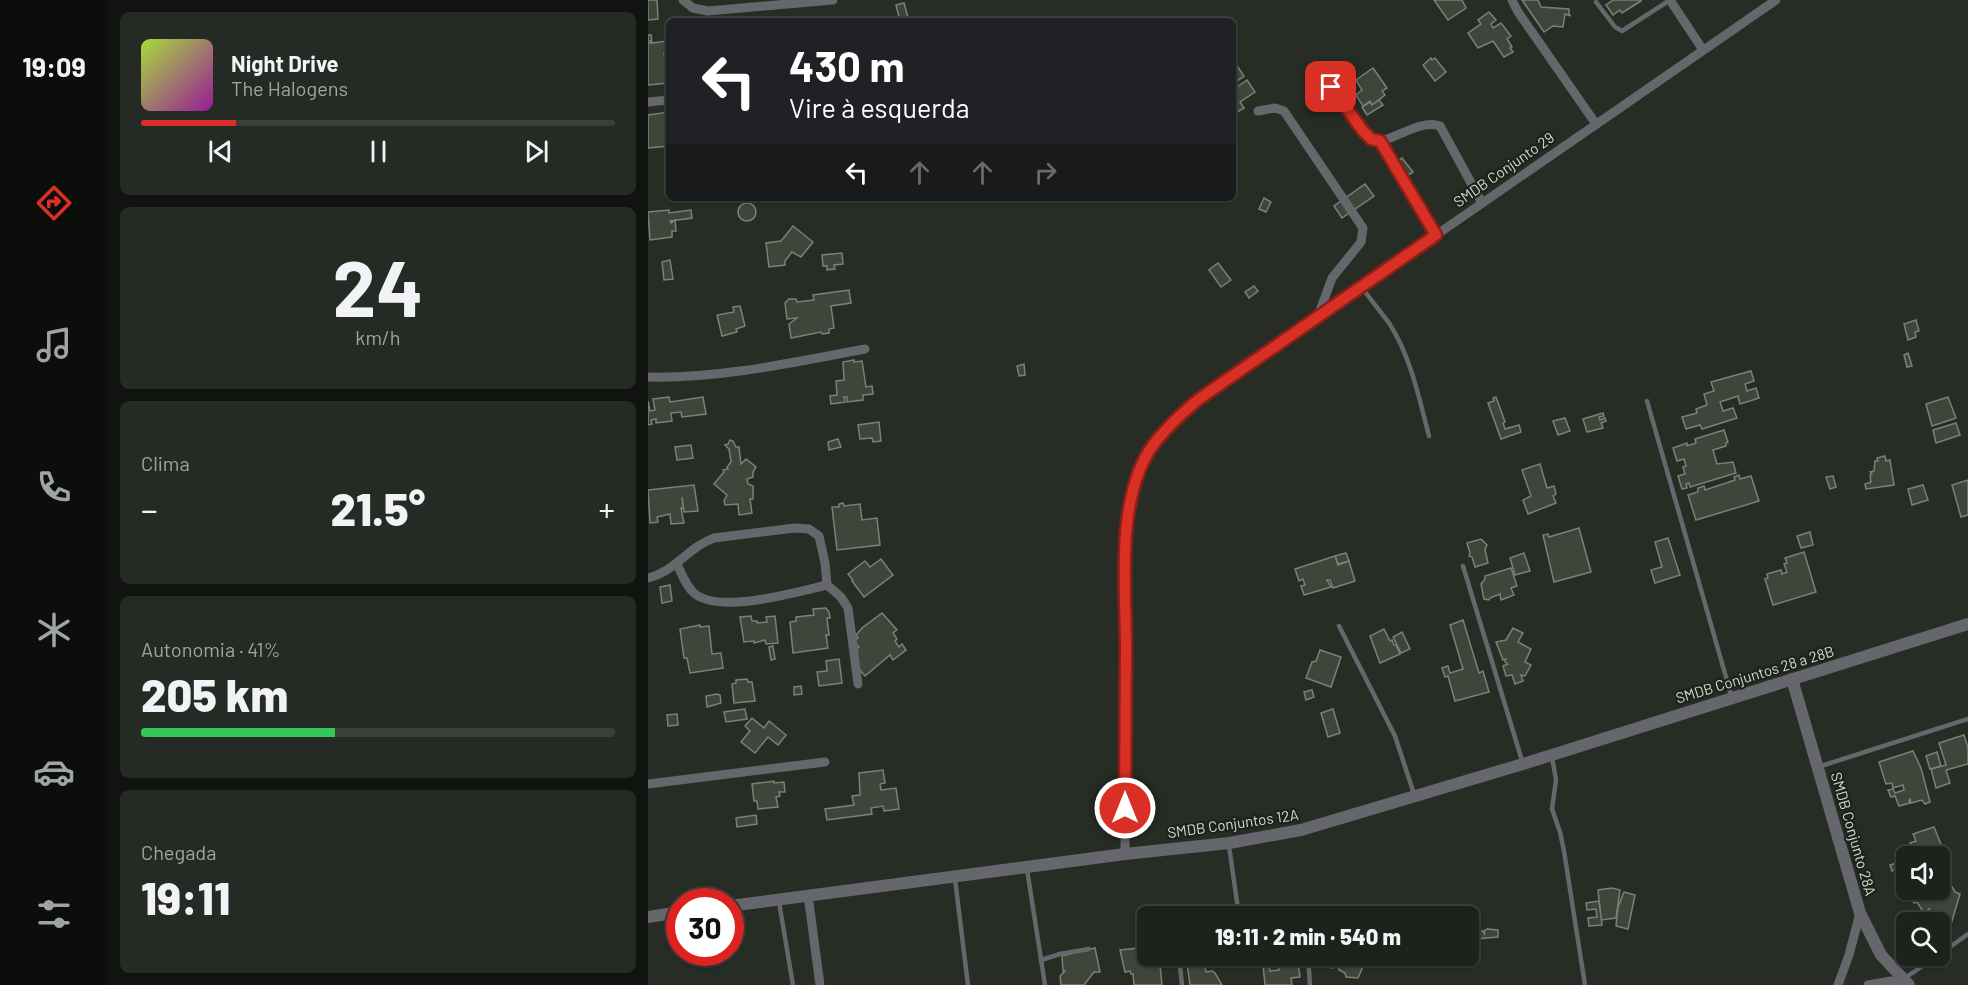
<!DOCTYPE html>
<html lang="pt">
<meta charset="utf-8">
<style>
body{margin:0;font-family:Barlow,sans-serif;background:#252a24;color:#f1f3f6;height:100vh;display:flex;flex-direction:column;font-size:22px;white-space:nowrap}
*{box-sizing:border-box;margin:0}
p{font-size:20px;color:#a0a4a3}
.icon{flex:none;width:33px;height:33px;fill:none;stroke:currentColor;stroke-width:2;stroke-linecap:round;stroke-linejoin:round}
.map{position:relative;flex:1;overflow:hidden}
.side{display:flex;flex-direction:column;gap:12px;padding:12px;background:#10130f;width:540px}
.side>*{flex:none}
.hud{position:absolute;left:18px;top:18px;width:570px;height:183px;border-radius:9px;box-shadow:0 2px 4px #0004,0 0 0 2px #3b3f3a;background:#202124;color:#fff;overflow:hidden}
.fabs{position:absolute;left:1248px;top:846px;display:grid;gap:12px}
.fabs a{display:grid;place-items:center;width:54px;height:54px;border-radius:9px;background:#1d221b;box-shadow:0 2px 4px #0004,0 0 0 2px #3b3f3a;font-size:30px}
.speed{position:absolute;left:18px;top:888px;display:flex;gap:12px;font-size:30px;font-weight:700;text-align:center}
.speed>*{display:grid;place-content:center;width:78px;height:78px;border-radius:50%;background:#1d221b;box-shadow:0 2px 4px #0004,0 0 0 2px #3b3f3a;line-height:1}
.speed .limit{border:9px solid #d22;background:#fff;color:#111}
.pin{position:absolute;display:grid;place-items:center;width:51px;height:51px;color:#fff;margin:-26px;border-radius:12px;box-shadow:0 3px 9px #0006}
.me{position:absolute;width:66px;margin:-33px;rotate:0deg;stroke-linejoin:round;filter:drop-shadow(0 0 4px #0008)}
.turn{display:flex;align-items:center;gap:21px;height:126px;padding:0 24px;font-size:27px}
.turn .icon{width:78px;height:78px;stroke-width:2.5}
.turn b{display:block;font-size:42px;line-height:51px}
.lanes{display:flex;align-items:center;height:57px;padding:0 24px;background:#0003;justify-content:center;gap:30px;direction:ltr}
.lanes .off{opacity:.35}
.big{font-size:45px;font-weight:800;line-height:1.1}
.side .tile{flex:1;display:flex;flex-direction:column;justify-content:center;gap:9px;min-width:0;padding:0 21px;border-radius:9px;background:#252a24}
.side .dial{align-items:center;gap:0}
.dial b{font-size:78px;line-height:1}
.song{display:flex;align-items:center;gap:18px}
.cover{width:72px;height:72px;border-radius:9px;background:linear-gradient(135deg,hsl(80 70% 55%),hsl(300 70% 35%))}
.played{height:6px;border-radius:3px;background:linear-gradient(90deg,#d93025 20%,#3b3f3a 20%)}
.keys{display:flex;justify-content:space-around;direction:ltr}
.heat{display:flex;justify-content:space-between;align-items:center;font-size:33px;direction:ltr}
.charge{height:9px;border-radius:4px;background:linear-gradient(90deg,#34c759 41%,#3b3f3a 0)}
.trip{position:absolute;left:489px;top:906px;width:342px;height:60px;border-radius:9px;background:#1d221b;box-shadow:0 2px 4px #0004,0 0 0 2px #3b3f3a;font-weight:800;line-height:60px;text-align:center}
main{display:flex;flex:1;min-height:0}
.tabs{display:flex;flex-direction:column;width:108px;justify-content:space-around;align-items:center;background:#0c0e0b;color:#a0a4a3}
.tabs .icon{width:42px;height:42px}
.tabs .selected{color:#d93025}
.tabs b{font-size:27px;color:#f1f3f6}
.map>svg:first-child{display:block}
.building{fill:#3f453b;stroke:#7a8176;stroke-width:1.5}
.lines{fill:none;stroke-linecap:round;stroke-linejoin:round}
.service{stroke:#65676c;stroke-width:4.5}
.minor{stroke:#65676c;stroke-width:9}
.tertiary{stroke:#65676c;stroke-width:12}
.route-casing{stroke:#8d1f18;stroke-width:15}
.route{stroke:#d93025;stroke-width:10}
.labels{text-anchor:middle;stroke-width:4.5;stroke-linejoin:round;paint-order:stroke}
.street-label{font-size:15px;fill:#d6dad4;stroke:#1d231a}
</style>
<main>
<nav class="tabs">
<b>19:09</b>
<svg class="icon selected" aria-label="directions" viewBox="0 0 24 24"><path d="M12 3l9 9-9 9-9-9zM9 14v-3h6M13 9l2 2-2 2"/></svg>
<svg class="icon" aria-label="music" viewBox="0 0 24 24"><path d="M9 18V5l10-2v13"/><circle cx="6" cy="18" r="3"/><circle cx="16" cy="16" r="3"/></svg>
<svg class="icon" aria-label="phone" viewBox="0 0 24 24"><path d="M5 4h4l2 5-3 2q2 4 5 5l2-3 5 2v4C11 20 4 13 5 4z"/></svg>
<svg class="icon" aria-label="climate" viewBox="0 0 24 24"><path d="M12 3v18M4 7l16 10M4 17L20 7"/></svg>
<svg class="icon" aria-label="car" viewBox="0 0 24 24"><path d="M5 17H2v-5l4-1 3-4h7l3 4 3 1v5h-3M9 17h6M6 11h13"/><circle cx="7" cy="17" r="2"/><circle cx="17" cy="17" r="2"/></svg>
<svg class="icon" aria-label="filters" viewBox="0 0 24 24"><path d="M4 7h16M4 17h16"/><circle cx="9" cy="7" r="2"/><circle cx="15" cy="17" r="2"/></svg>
</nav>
<section class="side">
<div class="tile">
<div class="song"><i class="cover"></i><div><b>Night Drive</b><p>The Halogens</p></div></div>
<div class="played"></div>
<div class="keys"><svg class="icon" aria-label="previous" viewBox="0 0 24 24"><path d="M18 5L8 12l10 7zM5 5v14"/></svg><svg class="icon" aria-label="pause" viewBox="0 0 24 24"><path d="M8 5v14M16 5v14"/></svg><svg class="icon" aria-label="next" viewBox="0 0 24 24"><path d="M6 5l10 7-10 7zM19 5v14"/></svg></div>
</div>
<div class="tile dial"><b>24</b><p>km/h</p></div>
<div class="tile"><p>Clima</p>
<div class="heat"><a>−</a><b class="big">21.5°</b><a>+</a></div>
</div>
<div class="tile"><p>Autonomia · 41%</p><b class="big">205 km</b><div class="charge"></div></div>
<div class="tile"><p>Chegada</p><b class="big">19:11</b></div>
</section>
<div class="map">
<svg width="1320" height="985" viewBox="0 0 1320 985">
<rect width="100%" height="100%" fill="#272d24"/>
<g class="building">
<polygon points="0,0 9,0 10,19 0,20"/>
<polygon points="786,0 814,0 818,8 800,20"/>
<polygon points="874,0 890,0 893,7 921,9 921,15 923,16 917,14 915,27 905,26 896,32"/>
<polygon points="965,0 992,0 993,1 974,13 972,10 965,15 958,5"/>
<polygon points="256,3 258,10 261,21 252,21 248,5"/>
<polygon points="841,12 848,20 843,24 845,28 853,23 863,36 859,39 864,47 862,48 865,52 856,57 845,41 830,48 820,33 833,24 830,20"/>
<polygon points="0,35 3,35 4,43 19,41 21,53 16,53 20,83 0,85 0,43 3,43 2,41 0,41"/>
<polygon points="783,58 784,60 787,58 798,72 787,81 775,65"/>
<polygon points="585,60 596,76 585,84"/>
<polygon points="725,68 739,88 734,91 737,95 724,105 722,101 715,106 708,95 714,90 708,80"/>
<polygon points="599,80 607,92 592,102 596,108 586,114 585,90"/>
<polygon points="731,100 735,105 719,115 714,107 722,102 724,105"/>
<polygon points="21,112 21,133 18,134 20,146 0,148 0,115"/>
<polygon points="754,158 765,172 754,179 746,164"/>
<polygon points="717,184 726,196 694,218 686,206"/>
<polygon points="616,198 623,202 618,212 611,209"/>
<circle cx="99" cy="212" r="9"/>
<polygon points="21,210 21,213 43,210 44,218 22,221 23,223 27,220 28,231 24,231 24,237 2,240 0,212"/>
<polygon points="145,226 165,242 153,257 144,252 137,261 137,265 121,267 118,243 133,241"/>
<polygon points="194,253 195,264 186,265 187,269 179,270 179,266 175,266 174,255"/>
<polygon points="22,260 25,279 16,280 14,262"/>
<polygon points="570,263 583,280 573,287 561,270"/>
<polygon points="606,286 610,291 601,298 597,292"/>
<polygon points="201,290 203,303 183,306 186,328 181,329 181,333 174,334 173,332 143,338 141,324 149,318 139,319 137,303 141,299 148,299 149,302 166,300 165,295"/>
<polygon points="92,306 97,326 88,329 89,332 74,336 69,315 86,312 85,307"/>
<polygon points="1268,320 1271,331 1267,332 1268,337 1260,340 1256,324"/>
<polygon points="1260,353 1264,366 1259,367 1256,355"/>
<polygon points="206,360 206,362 214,361 218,387 224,386 225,394 215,395 215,400 199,402 199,397 196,397 197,402 183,404 182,396 189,395 188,381 196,380 195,362"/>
<polygon points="376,364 377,375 371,376 369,366"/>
<polygon points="1103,371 1106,381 1097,384 1099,391 1108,388 1111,398 1092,404 1090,396 1072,402 1075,411 1085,408 1089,418 1054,429 1052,425 1038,429 1034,417 1049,413 1048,409 1059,405 1056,394 1066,391 1063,382"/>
<polygon points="21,397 22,402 55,397 58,414 34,417 33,412 23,413 24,421 8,423 8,419 3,420 4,424 0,425 0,401 2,411 7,410 5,399"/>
<polygon points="848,397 857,422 855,423 857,429 871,425 873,432 853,439 840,403 846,401 845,398"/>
<polygon points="1300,397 1308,418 1284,426 1278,404"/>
<polygon points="955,413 956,416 951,417 952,420 957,418 958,421 953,423 955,428 939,432 935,419"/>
<polygon points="917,418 922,431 910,435 905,421"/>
<polygon points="231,422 233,441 225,442 224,438 212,439 210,425"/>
<polygon points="1308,423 1312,435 1288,443 1285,430"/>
<polygon points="1076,430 1080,442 1078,443 1078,446 1065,450 1069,464 1085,462 1088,473 1042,487 1041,483 1038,484 1039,488 1034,489 1030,476 1037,474 1035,467 1038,466 1036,459 1029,461 1025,448 1039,443 1039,446 1048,443 1047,439"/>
<polygon points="190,439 193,447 181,450 180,442"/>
<polygon points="82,440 85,441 88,447 91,447 93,464 98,459 108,467 105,472 105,477 99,479 100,484 105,486 105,499 102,499 104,513 91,515 90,504 77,505 76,501 79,495 66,484 76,472 75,470 80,469 79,467 83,462 81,449 77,445 80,444"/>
<polygon points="43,445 45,458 29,460 27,447"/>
<polygon points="1237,456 1238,461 1242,460 1246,485 1218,489 1217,484 1223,482 1222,475 1224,474 1222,472 1226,471 1227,461 1230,461 1229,458"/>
<polygon points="892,464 899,488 906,486 908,494 905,496 908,503 880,514 875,500 883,496 874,470"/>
<polygon points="1091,475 1092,479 1103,476 1111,501 1048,520 1040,495 1050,492 1050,488 1056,486 1057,490 1087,480 1086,477"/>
<polygon points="1185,476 1188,487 1182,489 1178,477"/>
<polygon points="1320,480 1320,515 1313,517 1304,485"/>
<polygon points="46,485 50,511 36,512 34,497 35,508 33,508 36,523 23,524 22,514 9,517 10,522 2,523 0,490"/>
<polygon points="1275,485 1280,500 1264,505 1260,489"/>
<polygon points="195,503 196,506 212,504 214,520 229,518 232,545 189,550 184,507 191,507 191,504"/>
<polygon points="931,528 943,572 906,582 895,535 900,534 901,537"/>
<polygon points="1162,532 1165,545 1153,548 1149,536"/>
<polygon points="1020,538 1032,575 1007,583 1003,570 1014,567 1007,542"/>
<polygon points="833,539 839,545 837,550 840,563 827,567 824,557 821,556 822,553 819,543"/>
<polygon points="1156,552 1168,592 1125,605 1117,579 1120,578 1119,574 1133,570 1134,574 1139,572 1136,564 1139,563 1137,558"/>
<polygon points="698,553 701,561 690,564 687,556"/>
<polygon points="876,553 882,571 867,575 862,558"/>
<polygon points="687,556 690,565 701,561 707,581 685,588 682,580 679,580 683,587 656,595 653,586 657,585 655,579 651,581 647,569"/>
<polygon points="233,559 245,575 216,597 204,581 205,580 200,574 217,561 222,567"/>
<polygon points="863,568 869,586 863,588 866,595 853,600 852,594 842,598 841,600 836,599 833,584 837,579 837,576"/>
<polygon points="22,585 24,601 14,603 12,587"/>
<polygon points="178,608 181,612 182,618 179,618 181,635 178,635 180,648 145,653 142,622 148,621 148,617 166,615 165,609"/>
<polygon points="234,613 249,630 245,633 249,639 247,641 251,647 254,644 258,650 245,660 242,655 217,676 208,665 207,651 211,647 209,645 206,648 202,643 210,638 208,635 214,628"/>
<polygon points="103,616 104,621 109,621 109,623 119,622 118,617 127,616 130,643 118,644 117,640 106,643 106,641 96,642 92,617"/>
<polygon points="815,620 831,673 835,671 841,692 807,701 800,676 797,677 794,668 800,666 802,673 815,669 802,625"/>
<polygon points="52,625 52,627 61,626 64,654 73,653 75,668 42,673 39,658 36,658 32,629"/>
<polygon points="865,628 875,633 870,642 883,649 877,662 883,665 877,676 873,675 875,681 867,684 864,675 858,676 855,666 860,664 857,662 858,659 855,660 848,642 858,640"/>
<polygon points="736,629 742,641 744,640 746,645 748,645 752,654 732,663 722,636"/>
<polygon points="754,632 762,649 753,653 745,637"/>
<polygon points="125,646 127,659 123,660 121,647"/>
<polygon points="672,650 693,657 683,687 658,678 664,662 668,661"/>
<polygon points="191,659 194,683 171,686 169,672 179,671 178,661"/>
<polygon points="99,679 100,682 104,682 107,701 86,703 84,684 88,683 88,680"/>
<polygon points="153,686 154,694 146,695 146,687"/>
<polygon points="664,690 666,697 658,700 656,692"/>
<polygon points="69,694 72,695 73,703 59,707 58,696"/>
<polygon points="97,709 99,719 78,722 76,712"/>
<polygon points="685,709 692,733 680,737 673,713"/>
<polygon points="29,714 30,725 20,726 19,715"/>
<polygon points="104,718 116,728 121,721 138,735 130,745 120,737 107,753 93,742 102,731 97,726"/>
<polygon points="1316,735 1320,748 1320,764 1298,770 1302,783 1288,788 1283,769 1298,765 1291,743"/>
<polygon points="1265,751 1273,768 1282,802 1277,804 1274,800 1263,803 1262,799 1261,800 1262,803 1251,806 1247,796 1243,797 1240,790 1245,789 1247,793 1256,790 1255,785 1245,788 1244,783 1238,784 1231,762"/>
<polygon points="1289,752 1293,766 1282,769 1278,756"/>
<polygon points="235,770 237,783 232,784 233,790 248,788 251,809 236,811 235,806 223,808 224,814 179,820 177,809 206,805 204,796 212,795 211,773"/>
<polygon points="126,781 126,783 136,782 137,792 131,792 132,796 128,797 130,807 110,809 109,801 106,801 104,784"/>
<polygon points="108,815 109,824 89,827 88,818"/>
<polygon points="1286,827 1294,847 1271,855 1269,850 1265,851 1262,843 1268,841 1265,834"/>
<polygon points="1258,860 1258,865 1244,871 1242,865"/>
<polygon points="1293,869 1307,892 1312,894 1303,924 1284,919 1285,916 1281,909 1276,913 1269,902 1266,903 1260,892 1264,890 1292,890"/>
<polygon points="964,888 972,890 968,918 953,920 950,890"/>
<polygon points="976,892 987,895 980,929 968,926 970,907"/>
<polygon points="951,901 954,925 941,926 940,918 949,917 948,909 939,910 938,903"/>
<polygon points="708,909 714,916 698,916"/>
<polygon points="839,929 850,930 850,937 827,939 826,931 835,931 837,935 836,931"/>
<polygon points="500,947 500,956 509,956 505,961 506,966 512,965 514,985 486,985 485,974 483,974 482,971 477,972 472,950"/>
<polygon points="447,948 452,972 446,972 436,985 413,985 412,976 417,971 415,971 414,956"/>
<polygon points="602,956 620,956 621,961 603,963"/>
<polygon points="635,956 649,956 652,977 643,978 644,985 617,985 615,965 621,965 622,971 631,970 630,963 636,962"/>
<polygon points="679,956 701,956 701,958 716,964 710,978 698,977 697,973 691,970 690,967 683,968 682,958 679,959"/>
<polygon points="556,960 558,972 564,971 567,973 574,985 542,985 539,963"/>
</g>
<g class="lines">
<g class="service">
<polyline points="948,2 967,27 974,31 1022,0"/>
<path d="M713 286C722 299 732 311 741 323 763 357 771 398 781 436"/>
<polyline points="999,401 1084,698"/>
<polyline points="815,566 875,764"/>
<polyline points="691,626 747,736 766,794"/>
<polyline points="904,757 908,780 904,809 912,832 916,851 937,985"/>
<polyline points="1170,767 1320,719"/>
<polyline points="581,846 591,916"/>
<polyline points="379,869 397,985"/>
<polyline points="307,879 320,985"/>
<polyline points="131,902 145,985"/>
<polyline points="1292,954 1320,934"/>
<polyline points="531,956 534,985"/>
<polyline points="660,956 662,985"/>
<polyline points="393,960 412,954 441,949"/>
<polyline points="1257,978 1289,956"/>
</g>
<g class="minor">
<polyline points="35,0 45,8 60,11 185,0"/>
<polyline points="864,0 870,12 948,124"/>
<polyline points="1022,0 1055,50"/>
<path d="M683 87C691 98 713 135 724 139 741 147 768 118 792 126L834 203"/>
<polyline points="0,102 21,100"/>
<polyline points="610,111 627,108 636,111 715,228 713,242 684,278 670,316"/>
<polyline points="732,141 788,235"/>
<path d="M0 377C71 379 147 362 217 349"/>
<path d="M29 564C34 574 37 585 46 593 71 615 148 592 179 585"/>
<path d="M0 578C27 572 40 547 66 538L147 528 161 529 171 536 177 563 179 585 193 597 200 608 210 684"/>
<polyline points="0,784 177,762"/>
<path d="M477 854 478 556C482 479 492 450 551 399L1128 0"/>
<polyline points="160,895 172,985"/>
<polyline points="1190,985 1201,955 1212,913"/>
<polyline points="1220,985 1243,981 1256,985"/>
</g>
<g class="tertiary">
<polyline points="1144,679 1212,913 1233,955 1261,985"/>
<polyline points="82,906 477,854 581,843 653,830 875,764 1320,624"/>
<polyline points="0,917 32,912"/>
</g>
</g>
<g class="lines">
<g class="route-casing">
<path id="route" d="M477 808C477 755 478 702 478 648 478 588 468 505 501 451 514 431 533 414 551 399L788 235 732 141 723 139 715 131 683 87"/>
</g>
<use href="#route" class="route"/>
</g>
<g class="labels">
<g class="street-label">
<text transform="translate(856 170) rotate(-35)" y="5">SMDB Conjunto 29</text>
<text transform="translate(1107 675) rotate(-17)" y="5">SMDB Conjuntos 28 a 28B</text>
<text transform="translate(585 824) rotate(-8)" y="5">SMDB Conjuntos 12A</text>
<text transform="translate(1205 834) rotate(74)" y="5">SMDB Conjunto 28A</text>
</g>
</g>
</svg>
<div class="fabs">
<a><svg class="icon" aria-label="sound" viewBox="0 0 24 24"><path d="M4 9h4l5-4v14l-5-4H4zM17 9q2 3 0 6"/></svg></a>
<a><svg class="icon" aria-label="search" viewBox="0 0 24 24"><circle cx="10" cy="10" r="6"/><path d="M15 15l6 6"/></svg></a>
</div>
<div class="speed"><div class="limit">30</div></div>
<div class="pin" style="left:683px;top:87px;background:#d93025"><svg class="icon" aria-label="arrive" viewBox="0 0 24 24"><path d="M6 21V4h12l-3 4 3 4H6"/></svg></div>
<svg class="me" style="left:477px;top:808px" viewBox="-20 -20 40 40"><circle r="17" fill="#d93025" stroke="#fff" stroke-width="3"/><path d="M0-11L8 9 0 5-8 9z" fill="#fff"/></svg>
<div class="trip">19:11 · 2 min · 540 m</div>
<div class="hud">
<div class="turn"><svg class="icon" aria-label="left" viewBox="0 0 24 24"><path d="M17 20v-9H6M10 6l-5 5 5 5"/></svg><div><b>430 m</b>Vire à esquerda</div></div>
<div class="lanes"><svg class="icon" aria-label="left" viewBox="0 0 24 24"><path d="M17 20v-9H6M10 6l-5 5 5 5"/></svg><svg class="icon off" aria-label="ahead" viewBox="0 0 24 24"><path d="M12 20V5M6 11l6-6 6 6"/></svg><svg class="icon off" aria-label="ahead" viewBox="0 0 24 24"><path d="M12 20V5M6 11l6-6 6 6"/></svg><svg class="icon off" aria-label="right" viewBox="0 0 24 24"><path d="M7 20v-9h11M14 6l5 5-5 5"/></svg></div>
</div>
</div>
</main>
